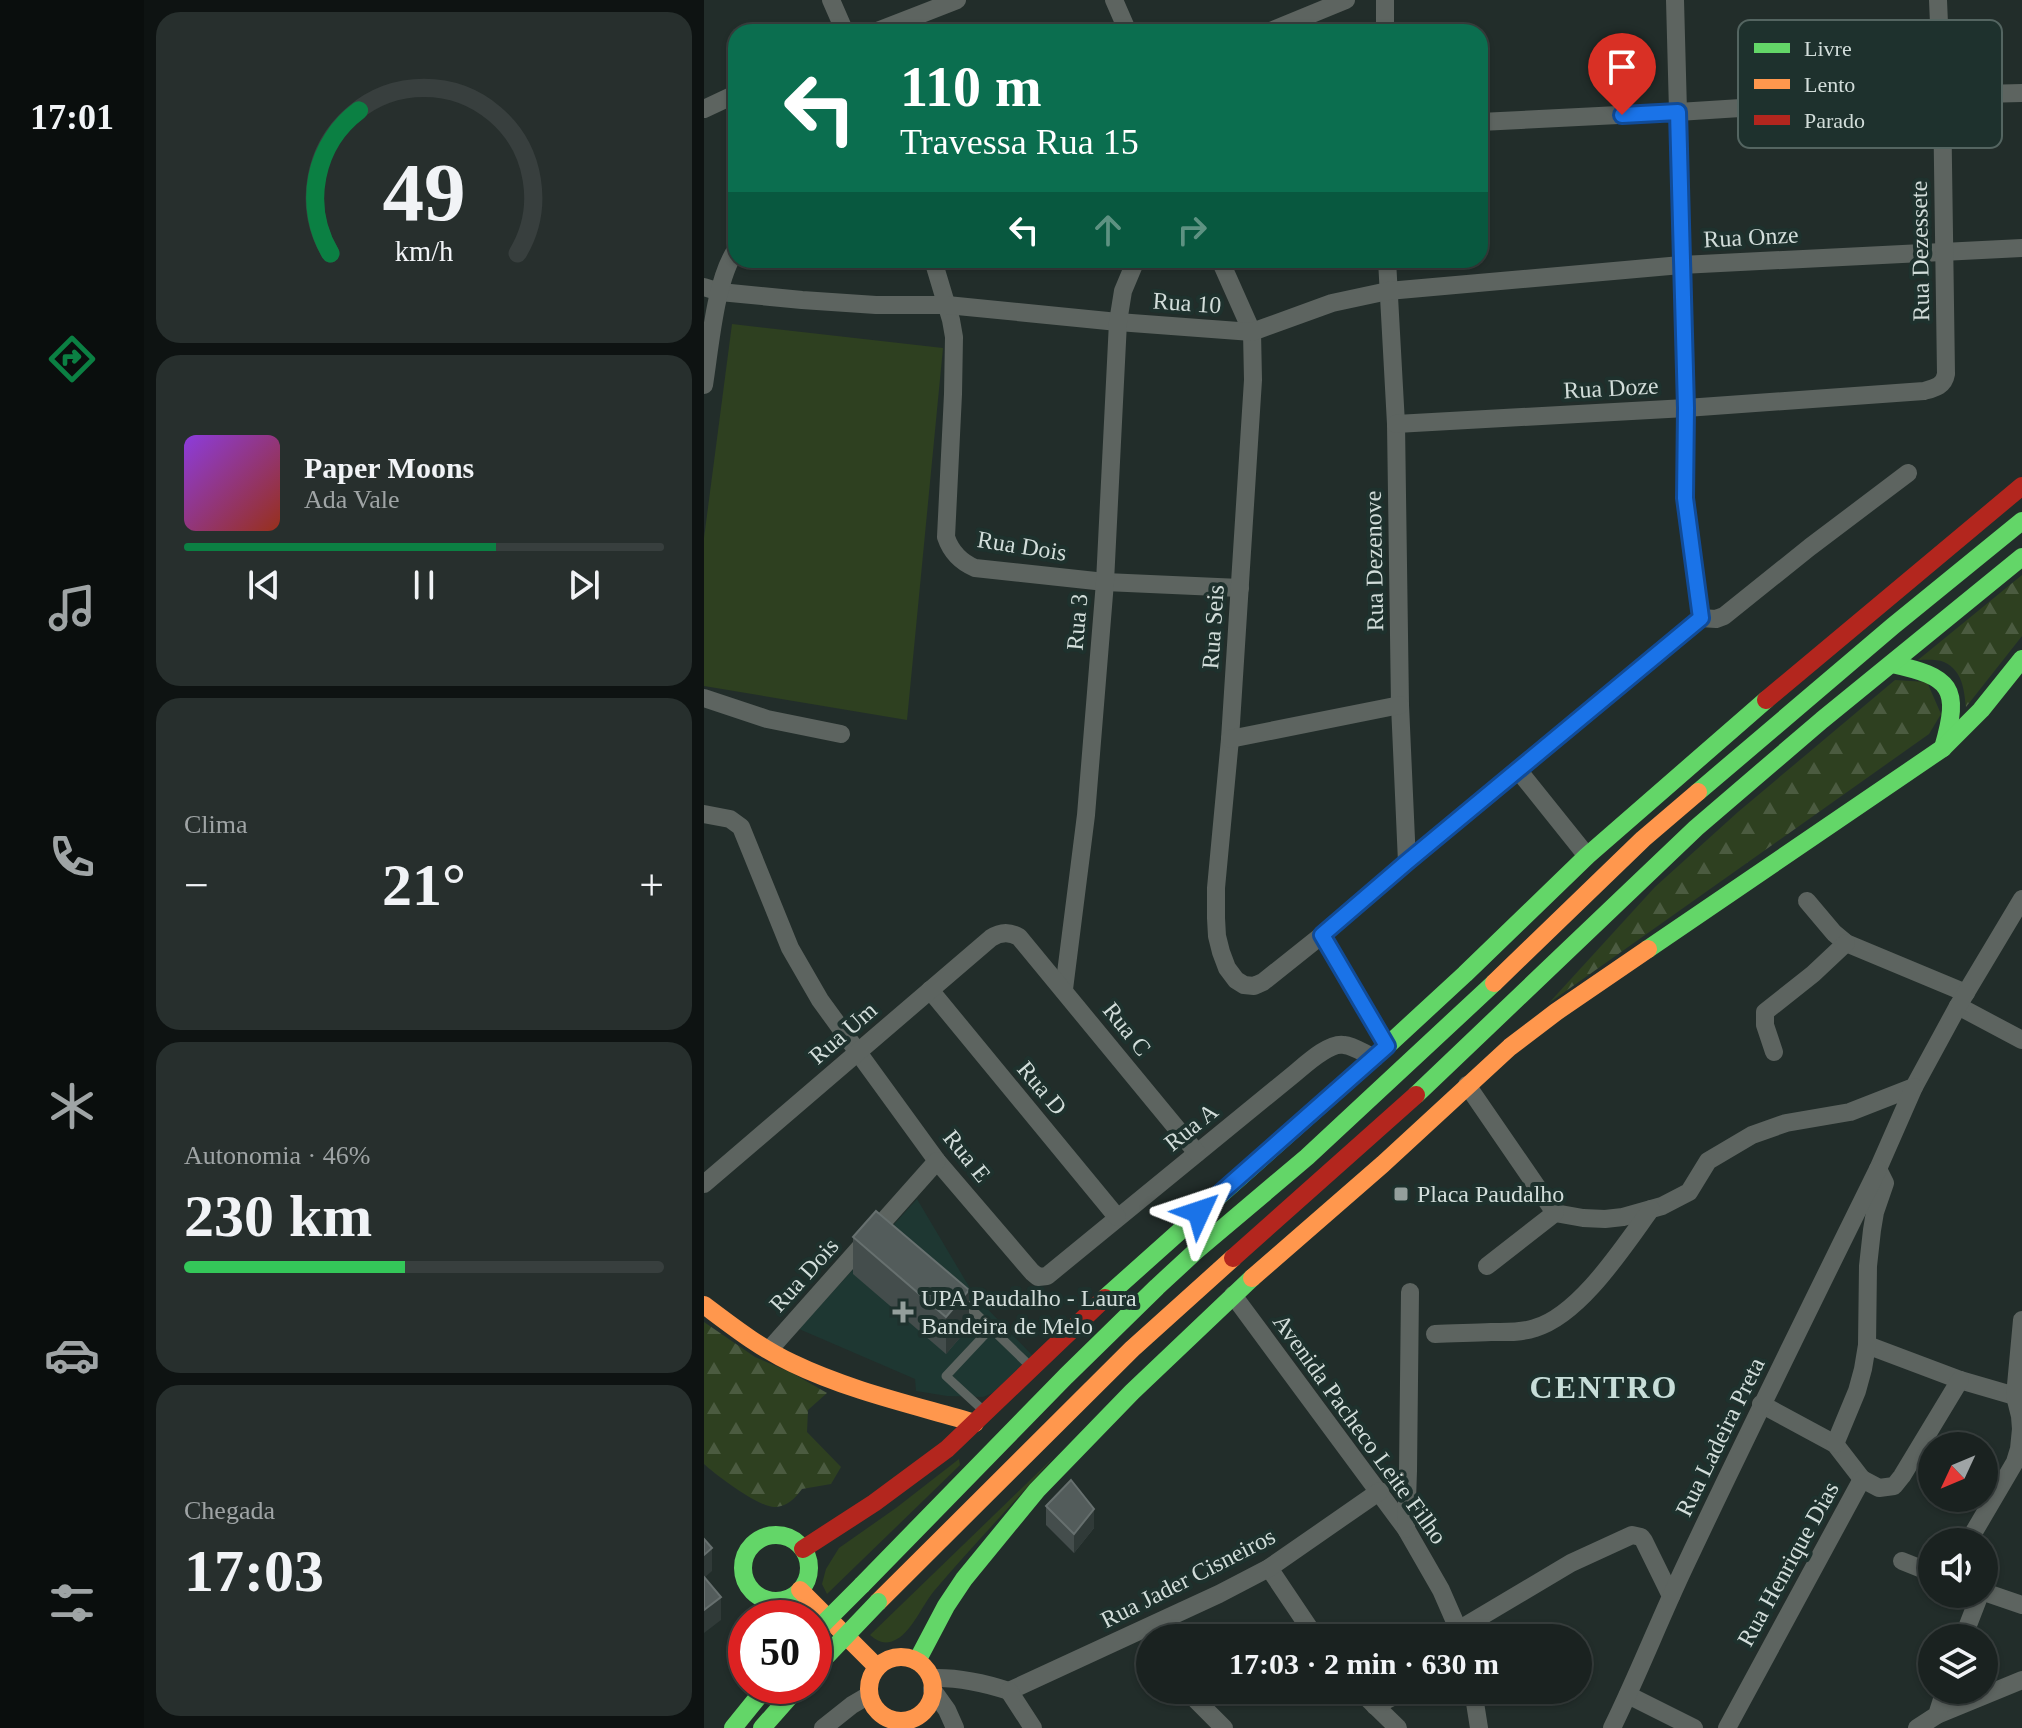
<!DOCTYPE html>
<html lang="pt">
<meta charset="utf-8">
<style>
body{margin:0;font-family:Georgia,serif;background:#272f2d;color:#f1f3f6;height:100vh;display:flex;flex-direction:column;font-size:30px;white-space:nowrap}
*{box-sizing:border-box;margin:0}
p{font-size:26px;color:#9fa4a5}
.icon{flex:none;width:44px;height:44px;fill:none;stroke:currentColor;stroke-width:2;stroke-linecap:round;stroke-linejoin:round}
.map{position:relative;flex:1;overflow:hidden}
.details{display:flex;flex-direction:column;gap:12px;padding:12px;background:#0e1312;width:560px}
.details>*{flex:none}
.banner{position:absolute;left:24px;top:24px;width:760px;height:244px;border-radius:24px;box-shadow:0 2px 6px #0004,0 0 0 2px #383f3e;background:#0b6e4f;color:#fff;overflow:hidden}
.needle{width:52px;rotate:226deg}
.controls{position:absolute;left:1214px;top:1432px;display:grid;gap:16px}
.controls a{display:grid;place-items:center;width:80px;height:80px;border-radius:50%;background:#1a2220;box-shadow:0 2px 6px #0004,0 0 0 2px #383f3e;font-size:40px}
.speed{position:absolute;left:24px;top:1600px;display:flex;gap:16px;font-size:40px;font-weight:700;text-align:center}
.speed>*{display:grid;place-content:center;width:104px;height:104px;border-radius:50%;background:#1a2220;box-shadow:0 2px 6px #0004,0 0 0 2px #383f3e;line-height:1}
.speed .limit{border:12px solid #d22;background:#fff;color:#111}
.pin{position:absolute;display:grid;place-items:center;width:68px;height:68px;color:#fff;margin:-82px -34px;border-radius:50% 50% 50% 0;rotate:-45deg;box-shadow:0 0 8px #0007}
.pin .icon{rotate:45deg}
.me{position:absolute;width:88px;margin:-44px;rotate:48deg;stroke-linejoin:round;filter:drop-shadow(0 0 6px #0008)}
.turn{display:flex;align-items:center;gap:28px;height:168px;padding:0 40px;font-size:36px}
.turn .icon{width:104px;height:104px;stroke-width:2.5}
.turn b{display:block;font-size:56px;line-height:68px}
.lanes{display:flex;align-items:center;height:76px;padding:0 40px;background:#0003;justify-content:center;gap:40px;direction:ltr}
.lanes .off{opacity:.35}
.big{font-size:60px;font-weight:800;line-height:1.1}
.details .tile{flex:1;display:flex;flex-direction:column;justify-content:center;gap:12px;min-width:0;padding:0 28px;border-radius:24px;background:#272f2d}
.details .dial{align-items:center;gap:0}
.dial svg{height:208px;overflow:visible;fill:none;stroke:#383f3e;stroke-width:7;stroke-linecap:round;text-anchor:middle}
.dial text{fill:#f1f3f6;stroke:none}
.song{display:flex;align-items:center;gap:24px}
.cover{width:96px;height:96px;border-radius:12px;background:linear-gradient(135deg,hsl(270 70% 55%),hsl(10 70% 35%))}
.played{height:8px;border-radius:4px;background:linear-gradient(90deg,#0b8043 65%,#383f3e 65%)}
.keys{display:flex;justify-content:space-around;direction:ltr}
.heat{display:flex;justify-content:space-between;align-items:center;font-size:44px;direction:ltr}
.charge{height:12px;border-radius:6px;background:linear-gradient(90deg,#34c759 46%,#383f3e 0)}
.trip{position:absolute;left:432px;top:1624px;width:456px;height:80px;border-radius:40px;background:#1a2220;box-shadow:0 2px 6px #0004,0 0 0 2px #383f3e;font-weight:800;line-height:80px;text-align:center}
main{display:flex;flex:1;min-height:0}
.dock{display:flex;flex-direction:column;width:144px;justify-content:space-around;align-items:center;background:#0a0e0d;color:#9fa4a5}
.dock .icon{width:56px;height:56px}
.dock .current{color:#0b8043}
.dock b{font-size:36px;color:#f1f3f6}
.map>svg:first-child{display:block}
.built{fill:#1e3732}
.green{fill:#2e4020}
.forest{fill:url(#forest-firs)}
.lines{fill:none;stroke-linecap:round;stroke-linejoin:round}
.lane{stroke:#5d6460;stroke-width:9}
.street{stroke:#5d6460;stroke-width:18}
.fast{stroke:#63d668;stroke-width:18}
.slow{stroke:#ff974d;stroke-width:18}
.jam{stroke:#b3261e;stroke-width:18}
.fast-bridge{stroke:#63d668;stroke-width:18}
.wall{fill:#444d4c}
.shaded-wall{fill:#303a38}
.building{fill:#535c5b;stroke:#67706f;stroke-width:2}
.route-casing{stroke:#114b97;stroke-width:20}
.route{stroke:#1a73e8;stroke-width:14}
.poi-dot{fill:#949f9c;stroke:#1e312d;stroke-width:3}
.labels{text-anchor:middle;stroke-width:8;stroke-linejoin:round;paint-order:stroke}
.street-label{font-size:24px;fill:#d2ddda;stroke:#1e312d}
.poi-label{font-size:24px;fill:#d2ddda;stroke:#1e312d;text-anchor:start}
.district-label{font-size:32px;font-weight:bold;letter-spacing:2px;fill:#c8ded9;stroke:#1e312d}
.key{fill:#1e312d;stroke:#546561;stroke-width:2}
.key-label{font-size:22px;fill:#d2ddda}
</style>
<main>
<nav class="dock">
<b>17:01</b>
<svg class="icon current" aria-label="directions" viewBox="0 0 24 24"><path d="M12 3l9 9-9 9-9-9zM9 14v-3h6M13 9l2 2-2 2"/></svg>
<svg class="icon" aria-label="music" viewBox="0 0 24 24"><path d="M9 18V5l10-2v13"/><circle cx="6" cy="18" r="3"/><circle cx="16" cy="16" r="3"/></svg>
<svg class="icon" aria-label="phone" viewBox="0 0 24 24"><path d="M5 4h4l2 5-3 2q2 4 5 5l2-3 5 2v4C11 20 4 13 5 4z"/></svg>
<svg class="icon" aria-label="climate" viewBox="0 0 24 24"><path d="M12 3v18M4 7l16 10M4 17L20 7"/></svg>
<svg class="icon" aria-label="car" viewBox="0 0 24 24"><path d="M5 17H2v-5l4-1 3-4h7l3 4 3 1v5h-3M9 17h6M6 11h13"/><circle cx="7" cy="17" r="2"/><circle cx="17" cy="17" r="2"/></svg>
<svg class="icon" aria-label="filters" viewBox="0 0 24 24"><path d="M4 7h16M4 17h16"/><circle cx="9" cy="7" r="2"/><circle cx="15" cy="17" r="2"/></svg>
</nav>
<section class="details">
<div class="tile dial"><svg viewBox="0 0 100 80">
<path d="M14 69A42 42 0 1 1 86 69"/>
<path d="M14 69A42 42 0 0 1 25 14" stroke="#0b8043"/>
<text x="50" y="56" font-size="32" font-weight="700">49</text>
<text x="50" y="72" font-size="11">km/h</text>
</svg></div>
<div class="tile">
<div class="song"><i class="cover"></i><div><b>Paper Moons</b><p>Ada Vale</p></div></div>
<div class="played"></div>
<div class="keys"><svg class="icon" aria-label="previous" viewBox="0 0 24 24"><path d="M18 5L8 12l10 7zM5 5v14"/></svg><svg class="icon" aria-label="pause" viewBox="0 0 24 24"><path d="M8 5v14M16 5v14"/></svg><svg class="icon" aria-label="next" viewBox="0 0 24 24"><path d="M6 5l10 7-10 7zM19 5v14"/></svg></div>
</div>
<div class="tile"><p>Clima</p>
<div class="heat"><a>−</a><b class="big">21°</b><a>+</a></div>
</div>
<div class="tile"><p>Autonomia · 46%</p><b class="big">230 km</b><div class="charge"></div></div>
<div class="tile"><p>Chegada</p><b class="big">17:03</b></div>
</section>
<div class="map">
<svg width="1318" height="1728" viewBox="0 0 1318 1728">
<defs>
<pattern id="forest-firs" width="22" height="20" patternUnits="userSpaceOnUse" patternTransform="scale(2)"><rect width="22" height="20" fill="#2e4020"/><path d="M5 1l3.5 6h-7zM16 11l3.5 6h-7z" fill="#4b5b40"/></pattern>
</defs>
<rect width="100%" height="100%" fill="#222d2a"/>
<polygon class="built" points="213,1199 270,1295 329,1356 296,1390 279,1397 243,1396 212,1391 211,1379 95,1329"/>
<g class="green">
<polygon points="28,324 239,348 203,720 0,686 0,538"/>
<path d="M350 1457C311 1502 269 1545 230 1591 220 1603 207 1632 193 1639 183 1645 175 1643 166 1635Z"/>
<polygon points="255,1459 256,1465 123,1594 118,1584 122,1569 135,1548 192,1508"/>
</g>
<g class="forest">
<path d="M1318 575V636L1262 707C1260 690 1259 671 1240 662 1233 659 1221 660 1214 660Z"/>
<polygon points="1191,680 1223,682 1237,714 1225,734 845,1003 951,887 1034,812"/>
<path d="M0 1322 51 1357 88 1373 123 1393 104 1410 103 1432 137 1467 127 1484 98 1489C91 1498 84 1506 72 1507 57 1509 12 1475 0 1464Z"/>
</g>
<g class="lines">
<g class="lane">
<polyline points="256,1298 326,1366"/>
<polyline points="281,1412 242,1376 288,1327"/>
</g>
<g class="street">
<polyline points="127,0 141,32"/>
<polyline points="410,0 424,32"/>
<polyline points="681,0 681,32"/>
<polyline points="971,0 982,408 981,498 997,618"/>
<polyline points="171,32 253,0"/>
<polyline points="564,32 642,0"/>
<polyline points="0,109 32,94"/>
<polyline points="776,122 974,112 1238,95 1318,93"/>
<path d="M229 260 247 320 250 337 249 394 242 537C247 552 257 562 271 568L401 582 536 588"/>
<polyline points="516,260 548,332 549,380 526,739 512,888 512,918 513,936 517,952 523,968 532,980 540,985 550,986 559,982 618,935 703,862 997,618"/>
<polyline points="683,260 692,424 696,705 703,862"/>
<polyline points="0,287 16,292 98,300 172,305 243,305 414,322 548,332 628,303 684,291 977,265 1318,248"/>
<path d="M0 385C6 348 11 280 32 250"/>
<path d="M692 424 982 408 1220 391C1231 388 1240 386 1242 374L1238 95 1234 0"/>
<polyline points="997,618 1012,619 1020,616 1106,547 1204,473"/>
<polyline points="0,698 63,719 137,734"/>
<polyline points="526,739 696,705"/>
<polyline points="814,770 883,856"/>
<path d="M0 814 26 819 37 827 86 948 116 1000 233 1161 328 1272 334 1277 343 1276 590 1074C601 1065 625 1042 640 1045 650 1046 661 1054 671 1058"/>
<polyline points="1103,901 1130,933 1142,943 1262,993"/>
<polyline points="618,935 683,1046"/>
<polyline points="360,989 382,815 401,582 414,322 419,291 432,260"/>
<polyline points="226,990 413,1217"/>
<polyline points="1254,1006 1318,1040"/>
<polyline points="1070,1052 1061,1025 1061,1012 1109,974 1142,943"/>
<polyline points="763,1085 851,1213 879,1218 901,1219 919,1217 958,1206 985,1192 1004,1161 1048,1135 1082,1123 1146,1112 1210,1087 1254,1006 1318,899"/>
<path d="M0 1184 287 938C296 932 305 931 315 937L493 1153"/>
<polyline points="783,1266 851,1213"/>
<polyline points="529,1295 702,1529 737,1590 758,1638"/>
<path d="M731 1334C749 1333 768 1333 787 1332 801 1332 817 1333 831 1328 876 1315 920 1246 947 1209"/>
<polyline points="1163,1345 1256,1380 1311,1396"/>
<polyline points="65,1350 233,1161"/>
<polyline points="1057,1404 1131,1444 1158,1479"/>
<polyline points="1131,1444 1153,1391 1159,1369 1163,1345 1164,1266 1168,1230 1171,1212 1181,1183 1174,1169 1210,1087"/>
<polyline points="702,1529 704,1471 706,1292"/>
<polyline points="1264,1542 1311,1462 1315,1449 1317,1429 1316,1416 1311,1396 1318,1320"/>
<polyline points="1198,1561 1228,1573"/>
<polyline points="565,1568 612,1638"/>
<polyline points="1280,1592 1318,1605"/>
<polyline points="756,1629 867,1563 928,1535 937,1537 940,1541 967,1596"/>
<polyline points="1259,1638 1276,1594"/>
<path d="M227 1678C254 1677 278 1682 305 1691"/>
<polyline points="228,1689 243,1710 251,1728"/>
<polyline points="482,1690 520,1728"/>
<polyline points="655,1690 694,1728"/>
<polyline points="769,1690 775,1728"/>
<polyline points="305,1691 515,1594 565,1568 676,1491"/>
<polyline points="305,1691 329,1728"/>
<polyline points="924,1695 990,1728"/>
<polyline points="671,1706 702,1690"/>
<polyline points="1233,1715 1318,1680"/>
<polyline points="119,1728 148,1705 165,1695"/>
<path d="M908 1728C934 1675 955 1621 980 1568 1043 1434 1109 1301 1174 1169"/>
<polyline points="1023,1728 1158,1479 1175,1488 1190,1486 1198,1476 1256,1380"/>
<polyline points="1213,1728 1233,1715 1241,1690"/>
</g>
<g class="fast">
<path d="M1188 664C1247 677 1257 687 1239 748"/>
<polyline points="994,792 1189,626 1318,521"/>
<polyline points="944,949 1239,748 1277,710 1318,659"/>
<polyline points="712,1095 992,828 1118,720 1318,557"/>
<polyline points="401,1298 683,1046 761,974 883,856 1062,700"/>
<circle cx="72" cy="1568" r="33"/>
<polyline points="158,1585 362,1376 453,1287 493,1250 603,1157 790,983"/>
<polyline points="213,1661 242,1606 260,1579 333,1490 428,1392 548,1278"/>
<polyline points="29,1728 63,1686"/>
<polyline points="58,1728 95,1686"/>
</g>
<g class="slow">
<polyline points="790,983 939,839 994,792"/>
<polyline points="548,1278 679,1164 806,1047 852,1012 944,949"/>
<path d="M0 1305C28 1326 56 1348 88 1363 146 1391 210 1405 271 1423"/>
<polyline points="96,1590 173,1667"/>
<polyline points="174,1602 428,1349 529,1258"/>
<circle cx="197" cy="1689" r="32"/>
</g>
<g class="jam">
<polyline points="1062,700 1318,486"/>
<polyline points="529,1258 712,1095"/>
<polyline points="99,1549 170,1503 243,1449 401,1298"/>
</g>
<g class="fast-bridge">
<polyline points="110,1633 158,1585"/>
<polyline points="110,1669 174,1602"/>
</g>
</g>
<g class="wall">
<polygon points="149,1237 265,1327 242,1354 149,1274"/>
<polygon points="342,1506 390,1528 370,1553 342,1525"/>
</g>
<g class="shaded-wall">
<polygon points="265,1290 265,1327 242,1354 242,1317"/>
<polygon points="390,1509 390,1528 370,1553 370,1534"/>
<polygon points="8,1548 8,1571 0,1578 0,1555"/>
<polygon points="17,1597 17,1620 0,1633 0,1610"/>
</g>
<g class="building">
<polygon points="172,1211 265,1290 242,1317 149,1237"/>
<polygon points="367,1480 390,1509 370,1534 342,1506"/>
<polygon points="0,1539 8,1548 0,1555"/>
<polygon points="0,1577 17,1597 0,1610"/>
</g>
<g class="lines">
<g class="route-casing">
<polyline id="route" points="495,1212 683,1046 618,935 703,862 997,618 981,498 982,408 974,112 918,115"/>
</g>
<use href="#route" class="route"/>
</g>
<g class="poi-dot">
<rect x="689" y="1186" width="16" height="16" rx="4"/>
<path d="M195 1300h8v8h8v8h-8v8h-8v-8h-8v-8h8z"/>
</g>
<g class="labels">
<g class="street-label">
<text transform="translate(1047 237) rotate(-3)" y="8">Rua Onze</text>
<text transform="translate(1216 251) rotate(-91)" y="8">Rua Dezessete</text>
<text transform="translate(483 303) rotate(4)" y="8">Rua 10</text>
<text transform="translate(907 388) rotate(-3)" y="8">Rua Doze</text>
<text transform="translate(318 546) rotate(9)" y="8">Rua Dois</text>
<text transform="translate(670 561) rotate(-91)" y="8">Rua Dezenove</text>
<text transform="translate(373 622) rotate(-85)" y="8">Rua 3</text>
<text transform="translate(509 627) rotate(-86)" y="8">Rua Seis</text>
<text transform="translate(423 1029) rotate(51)" y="8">Rua C</text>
<text transform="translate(139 1033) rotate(-41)" y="8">Rua Um</text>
<text transform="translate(338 1088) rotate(50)" y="8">Rua D</text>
<text transform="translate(487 1127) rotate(-39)" y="8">Rua A</text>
<text transform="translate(263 1156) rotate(51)" y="8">Rua E</text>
<text transform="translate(100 1275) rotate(-48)" y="8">Rua Dois</text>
<text transform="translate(656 1429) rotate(54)" y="8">Avenida Pacheco Leite Filho</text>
<text transform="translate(1016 1437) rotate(-64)" y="8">Rua Ladeira Preta</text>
<text transform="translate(1084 1564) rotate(-61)" y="8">Rua Henrique Dias</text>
<text transform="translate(484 1578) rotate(-27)" y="8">Rua Jader Cisneiros</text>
</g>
<g class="poi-label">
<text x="713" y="1202">Placa Paudalho</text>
<text x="217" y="1306">UPA Paudalho - Laura<tspan x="217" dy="28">Bandeira de Melo</tspan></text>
</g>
<g class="district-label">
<text x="900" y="1398">CENTRO</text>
</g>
</g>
<rect x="1034" y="20" width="264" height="128" rx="12" class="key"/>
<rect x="1050" y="43" width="36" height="10" fill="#63d668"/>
<rect x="1050" y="79" width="36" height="10" fill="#ff974d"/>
<rect x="1050" y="115" width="36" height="10" fill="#b3261e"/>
<g class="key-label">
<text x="1100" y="56">Livre</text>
<text x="1100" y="92">Lento</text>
<text x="1100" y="128">Parado</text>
</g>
</svg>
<div class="controls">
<a><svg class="needle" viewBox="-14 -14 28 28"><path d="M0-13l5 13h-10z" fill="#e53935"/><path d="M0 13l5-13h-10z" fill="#9fa4a5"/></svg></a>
<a><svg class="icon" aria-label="sound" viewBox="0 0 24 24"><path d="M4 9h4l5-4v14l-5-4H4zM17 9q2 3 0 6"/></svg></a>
<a><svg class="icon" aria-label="layers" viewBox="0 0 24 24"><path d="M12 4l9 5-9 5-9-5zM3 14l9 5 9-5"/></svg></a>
</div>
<div class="speed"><div class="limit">50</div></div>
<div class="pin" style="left:918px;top:115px;background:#d93025"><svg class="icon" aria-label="arrive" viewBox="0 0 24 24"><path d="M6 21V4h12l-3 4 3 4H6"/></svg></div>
<svg class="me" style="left:495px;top:1212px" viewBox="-20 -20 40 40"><path d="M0-17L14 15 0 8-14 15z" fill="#1a73e8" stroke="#fff" stroke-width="4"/></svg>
<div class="trip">17:03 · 2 min · 630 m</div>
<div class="banner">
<div class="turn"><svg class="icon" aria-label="left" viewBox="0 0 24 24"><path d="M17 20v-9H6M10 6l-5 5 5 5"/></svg><div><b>110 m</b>Travessa Rua 15</div></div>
<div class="lanes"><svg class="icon" aria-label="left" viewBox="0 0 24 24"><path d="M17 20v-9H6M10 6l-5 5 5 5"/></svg><svg class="icon off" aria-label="ahead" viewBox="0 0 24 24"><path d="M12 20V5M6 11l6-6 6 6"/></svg><svg class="icon off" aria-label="right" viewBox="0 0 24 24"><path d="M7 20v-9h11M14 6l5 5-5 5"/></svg></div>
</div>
</div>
</main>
